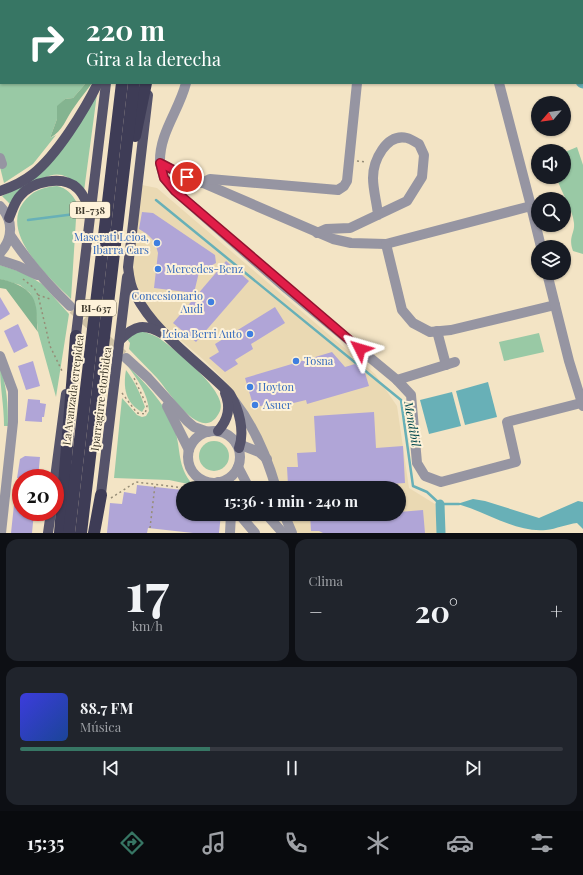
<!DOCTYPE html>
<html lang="es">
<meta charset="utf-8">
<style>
body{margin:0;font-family:"Playfair Display",serif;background:#20242c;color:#f1f3f6;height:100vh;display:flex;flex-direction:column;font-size:15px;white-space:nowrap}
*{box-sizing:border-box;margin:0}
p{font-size:13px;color:#9ea1a6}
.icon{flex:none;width:22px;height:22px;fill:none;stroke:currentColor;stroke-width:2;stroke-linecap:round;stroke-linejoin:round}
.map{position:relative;height:533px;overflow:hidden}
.side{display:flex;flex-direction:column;gap:6px;padding:6px;background:#0d0f14;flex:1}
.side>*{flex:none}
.guide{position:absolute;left:0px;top:0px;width:583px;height:84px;box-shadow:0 1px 3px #0004;background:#377664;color:#fff;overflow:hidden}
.needle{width:26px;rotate:242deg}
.tools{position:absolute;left:531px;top:96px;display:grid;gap:8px}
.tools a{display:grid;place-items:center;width:40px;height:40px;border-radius:50%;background:#171b24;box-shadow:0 1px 3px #0004;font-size:20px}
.speed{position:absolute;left:12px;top:469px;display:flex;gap:8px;font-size:20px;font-weight:700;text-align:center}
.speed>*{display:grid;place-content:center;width:52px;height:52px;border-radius:50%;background:#171b24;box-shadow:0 1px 3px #0004;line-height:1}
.speed .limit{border:6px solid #d22;background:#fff;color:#111}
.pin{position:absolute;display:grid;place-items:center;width:34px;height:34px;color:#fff;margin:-17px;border:2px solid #fff;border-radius:50%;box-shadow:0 1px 4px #0007}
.me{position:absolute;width:44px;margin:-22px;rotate:310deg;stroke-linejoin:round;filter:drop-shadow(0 0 3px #0008)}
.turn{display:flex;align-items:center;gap:14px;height:84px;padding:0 20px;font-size:18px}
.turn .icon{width:52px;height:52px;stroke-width:2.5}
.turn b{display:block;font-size:28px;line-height:34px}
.big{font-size:30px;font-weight:700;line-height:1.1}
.side .widget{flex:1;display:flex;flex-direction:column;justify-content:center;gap:6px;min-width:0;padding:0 14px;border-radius:12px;background:#20242c}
.side .dial{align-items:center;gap:0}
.dial b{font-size:52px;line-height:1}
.song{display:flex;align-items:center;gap:12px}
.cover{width:48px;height:48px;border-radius:6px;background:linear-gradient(135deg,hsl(240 70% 55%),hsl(220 70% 35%))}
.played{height:4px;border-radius:2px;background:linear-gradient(90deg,#377664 35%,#363941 35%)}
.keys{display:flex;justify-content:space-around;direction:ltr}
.heat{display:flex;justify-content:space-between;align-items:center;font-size:22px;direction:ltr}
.side .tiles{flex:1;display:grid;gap:6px;grid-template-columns:1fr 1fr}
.widget:last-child{grid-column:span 2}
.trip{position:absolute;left:176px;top:481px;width:230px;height:40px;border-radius:20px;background:#171b24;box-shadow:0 1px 3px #0004;font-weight:700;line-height:40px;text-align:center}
.menu{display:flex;height:64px;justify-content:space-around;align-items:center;background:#090b0e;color:#9ea1a6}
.menu .icon{width:28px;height:28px}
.menu .active{color:#377664}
.menu b{font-size:18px;color:#f1f3f6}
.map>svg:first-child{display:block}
.built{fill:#ead9b3}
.green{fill:#99c9a5}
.forest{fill:#84b490}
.water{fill:#68b0b7}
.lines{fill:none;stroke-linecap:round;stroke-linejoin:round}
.stream{stroke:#68b0b7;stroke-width:2.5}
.canal{stroke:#68b0b7;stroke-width:9}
.river{stroke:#68b0b7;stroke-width:15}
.building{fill:#b0a5d7}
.minor-tunnel{stroke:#cfc2a6;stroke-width:10;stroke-dasharray:10 5;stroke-linecap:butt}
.path{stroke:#968d77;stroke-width:1.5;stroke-dasharray:2 3;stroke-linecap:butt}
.minor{stroke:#9695a2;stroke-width:10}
.major{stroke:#55536a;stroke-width:10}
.highway{stroke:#3e3c56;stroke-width:12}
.route-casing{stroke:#92132f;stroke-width:10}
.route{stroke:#e11d48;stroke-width:7}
.shop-dot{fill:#3f7fe0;stroke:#fef2d9;stroke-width:1.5}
.labels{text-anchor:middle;stroke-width:4;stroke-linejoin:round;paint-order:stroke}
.shield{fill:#fef2d9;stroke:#77705f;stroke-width:1}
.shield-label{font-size:10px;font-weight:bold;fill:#3d382b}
.shop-label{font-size:11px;fill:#366cbe;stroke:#fef2d9;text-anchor:start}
.street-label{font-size:11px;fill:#3d382b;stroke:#fef2d9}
.water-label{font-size:12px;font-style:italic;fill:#044a4f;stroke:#fef2d9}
</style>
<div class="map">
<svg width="583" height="533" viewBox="0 0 583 533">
<rect width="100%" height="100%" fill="#f3e4c5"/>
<polygon class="built" points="142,185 157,188 375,374 397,406 409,488 435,504 438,533 296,533 287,514 399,514 399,488 279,488 254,423 240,401 227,383 205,361 165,327 150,311 135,289 133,274 136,227"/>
<g class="green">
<polygon points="0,40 1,83 86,83 73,98 65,99 58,106 57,119 50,138 56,135 33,164 4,183 0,167"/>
<path d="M97 94 84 191C79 187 73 181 67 177 46 166 25 194 12 206L2 196 18 188Z"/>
<path d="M577 147 583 165V254L573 251C568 236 575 234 574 223 572 207 561 193 557 178L564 177 565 152Z"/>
<path d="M57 186C67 188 72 194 77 203L71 299C51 279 0 235 23 203 32 191 42 187 57 186Z"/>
<polygon points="0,265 24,273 42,284 69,314 56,397 38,332 35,304 30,293 20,285 0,279"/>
<path d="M141 331C149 333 157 336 163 341 177 351 229 393 220 411 203 448 168 390 157 378 148 368 138 359 129 349L130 343 127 339 129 336Z"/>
<polygon points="539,333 544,352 504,361 499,342"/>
<path d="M127 365C145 383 164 402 174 427 182 450 176 465 193 485L169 480 114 478 122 398 137 415 142 417 146 416 149 411C148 393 137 379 127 365Z"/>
<path d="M0 367C7 386 8 405 8 426H4C4 406 0 387 0 367Z"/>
<path d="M126 370C135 382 140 393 145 407L142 412C125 403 123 387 126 370Z"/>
<circle cx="214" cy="456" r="15"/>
</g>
<g class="forest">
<path d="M86 83H92C87 91 80 98 75 106 66 118 63 131 50 138L57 119V106L65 99 73 98Z"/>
<path d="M0 279C14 282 31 288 35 303 38 312 36 323 38 332L6 289 0 288Z"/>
</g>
<g class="water">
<polygon points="488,382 497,417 465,425 456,391"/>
<polygon points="452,392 461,426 429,434 420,400"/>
<path d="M473 499 485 501 539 518 578 501 583 502V529L577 523C567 524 556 529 546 530 515 533 486 511 457 504Z"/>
</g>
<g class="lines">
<g class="stream">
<polyline points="156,200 401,400 413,486 427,492 440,504 459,504"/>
<polyline points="28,220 75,214"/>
</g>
<polyline class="canal" points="440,504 441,533"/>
<g class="river">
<polyline points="551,0 551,1"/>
<polyline points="582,75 583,81"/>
</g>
</g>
<g class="building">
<polygon points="142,212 153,213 215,255 216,263 199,272 194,293 154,288 158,253 155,242 147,234 139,229"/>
<polygon points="226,261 249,281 196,342 173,323"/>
<polygon points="0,297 10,314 0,320"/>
<polygon points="275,307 285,323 251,344 253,349 235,360 238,364 225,372 209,358 219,352 215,344"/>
<polygon points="18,324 28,346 14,353 4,331"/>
<polygon points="332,352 345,367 355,364 365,373 369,386 307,404 306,400 277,407 275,402 254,408 245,378"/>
<polygon points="33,361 40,386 26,390 18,366"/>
<polygon points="28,399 40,400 40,403 46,404 44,417 42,417 42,422 25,421"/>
<polygon points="374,412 376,448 403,446 405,483 337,488 307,488 307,484 288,485 287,467 298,467 297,453 316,452 314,416"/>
<polygon points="25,456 40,457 38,478 17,478 20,459"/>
<polygon points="137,485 183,490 183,514 221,514 219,533 193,533 148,528 147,533 107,533 110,503 122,504 124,492 136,494"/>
<polygon points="16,486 21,487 21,512 34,512 32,533 11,533"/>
<polygon points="423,510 425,533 323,533 319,531 311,531 310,514 399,514 399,512"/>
</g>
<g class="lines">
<polyline class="minor-tunnel" points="73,309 123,355"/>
<g class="path">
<polyline points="357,161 366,162"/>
<polyline points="23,279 34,288 38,295 50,346 63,373"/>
<polyline points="38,295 50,299"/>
<polyline points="122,393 137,413 145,414 147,406 134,378"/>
<polyline points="111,498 136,482 185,488"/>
<polyline points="150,528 155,485"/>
</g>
<g class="minor">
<polyline points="233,0 241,1"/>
<polyline points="478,0 478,1"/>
<polyline points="195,1 195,0"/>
<polyline points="276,1 276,0"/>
<polyline points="365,1 365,0"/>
<polyline points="0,35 1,35"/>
<path d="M186 83C179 111 159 133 160 163L173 170 333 239 351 243 386 244 531 206 541 247"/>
<polyline points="499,83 531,206"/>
<polyline points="0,158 2,164"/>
<polyline points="160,163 164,178 175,191 287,289 397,380 411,395 417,463 425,476 441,482 516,462 507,422 581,403"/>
<polyline points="202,183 210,179 338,190 344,186 347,181 357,83"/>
<path d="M0 206C14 220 13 239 0 253"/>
<path d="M317 233 326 229 350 228 407 201 422 177 424 155 419 144C415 142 411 139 407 138 386 133 373 161 373 178 373 190 377 203 378 215"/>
<path d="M10 235C28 262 47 284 70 306"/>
<polyline points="386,244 402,310 413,323 430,332 451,330 555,305"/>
<polyline points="0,260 18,266 37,275"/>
<polyline points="547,273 569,361 583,406"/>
<polyline points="437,331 446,365"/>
<polyline points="0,356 13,391 13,422 1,533"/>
<polyline points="126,358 148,378 187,421 194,427 208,432"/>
<polyline points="397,380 455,362"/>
<path d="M235 402C255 428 267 457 276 488"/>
<polyline points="167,406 189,450"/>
<circle cx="214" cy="457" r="26"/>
<polyline points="236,443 259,452 267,459"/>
<polyline points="238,467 249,488"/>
<polyline points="218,482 233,488"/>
<polyline points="239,514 255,533"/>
<polyline points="266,514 283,533"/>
<polyline points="284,514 292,533"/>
<polyline points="230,533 231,514"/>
</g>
<g class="major">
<polyline points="116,1 116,0"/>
<polyline points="159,1 160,0"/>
<path d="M148 95 128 267C129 276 130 286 135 294 156 335 199 362 230 394 239 409 245 431 239 448"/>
<path d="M0 191C12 187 23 182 33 174 57 155 84 111 98 83"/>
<path d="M9 218C12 211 15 201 20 196 32 181 63 175 77 188 84 194 86 202 90 210"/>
<path d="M120 340C135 325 144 323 163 334"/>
<polyline points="75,343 106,83"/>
<path d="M218 431C228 420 231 407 225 393"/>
<polyline points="55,478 66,394"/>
<polyline points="100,502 127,277"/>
<polyline points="48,533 51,512"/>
</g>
<g class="highway">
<polyline points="132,1 132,0"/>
<polyline points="144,1 144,0"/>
<polyline points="135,136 146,83"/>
<polyline points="60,533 76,336"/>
<polyline points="69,533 122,83"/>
<polyline points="81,533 134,83"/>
<polyline points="94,533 101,495"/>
</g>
</g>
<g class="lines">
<g class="route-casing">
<polyline id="route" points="187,177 160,163 164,178 175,191 360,349"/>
</g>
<use href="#route" class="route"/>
</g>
<g class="shop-dot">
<circle cx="157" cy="243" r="4"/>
<circle cx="158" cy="269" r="4"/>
<circle cx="211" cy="302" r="4"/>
<circle cx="250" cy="334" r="4"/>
<circle cx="296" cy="361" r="4"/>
<circle cx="250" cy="387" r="4"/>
<circle cx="255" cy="405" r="4"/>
</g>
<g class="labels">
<g class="shield">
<rect x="70" y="202" width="40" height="16" rx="3"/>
<rect x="76" y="300" width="40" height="16" rx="3"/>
</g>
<g class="shield-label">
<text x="90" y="214">BI-738</text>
<text x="96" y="312">BI-637</text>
</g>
<g class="shop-label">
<text x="149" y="241" text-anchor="end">Maserati Leioa,<tspan x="149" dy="13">Ibarra Cars</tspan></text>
<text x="166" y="273">Mercedes-Benz</text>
<text x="203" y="300" text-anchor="end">Concesionario<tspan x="203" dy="13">Audi</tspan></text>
<text x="242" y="338" text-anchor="end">Leioa Berri Auto</text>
<text x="304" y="365">Tosna</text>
<text x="258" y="391">Hoyton</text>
<text x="263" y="409">Asuer</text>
</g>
<g class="street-label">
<text transform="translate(73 390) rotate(-83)" y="4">La Avanzada errepidea</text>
<text transform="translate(101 399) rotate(-83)" y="4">Iparragirre etorbidea</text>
</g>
<g class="water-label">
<text transform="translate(412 424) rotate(80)" y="4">Mendibil</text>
</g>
</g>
</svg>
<div class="tools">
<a><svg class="needle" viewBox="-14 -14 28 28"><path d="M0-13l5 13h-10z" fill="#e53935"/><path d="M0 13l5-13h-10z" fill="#9ea1a6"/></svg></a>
<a><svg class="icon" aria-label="sound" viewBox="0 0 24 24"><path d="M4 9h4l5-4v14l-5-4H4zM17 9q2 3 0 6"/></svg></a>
<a><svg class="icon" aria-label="search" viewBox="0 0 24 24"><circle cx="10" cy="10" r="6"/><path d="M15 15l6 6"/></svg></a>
<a><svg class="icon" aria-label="layers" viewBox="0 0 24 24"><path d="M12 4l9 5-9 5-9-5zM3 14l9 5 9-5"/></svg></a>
</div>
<div class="speed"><div class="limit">20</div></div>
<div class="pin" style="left:187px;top:177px;background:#d93025"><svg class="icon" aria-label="arrive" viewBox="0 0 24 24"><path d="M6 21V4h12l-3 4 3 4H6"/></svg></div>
<svg class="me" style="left:360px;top:349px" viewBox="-20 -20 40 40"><path d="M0-17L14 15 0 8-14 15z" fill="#e11d48" stroke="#fff" stroke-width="4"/></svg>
<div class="trip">15:36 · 1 min · 240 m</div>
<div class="guide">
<div class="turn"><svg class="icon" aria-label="right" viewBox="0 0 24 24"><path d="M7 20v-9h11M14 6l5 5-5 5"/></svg><div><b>220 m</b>Gira a la derecha</div></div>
</div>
</div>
<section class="side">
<div class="tiles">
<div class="widget dial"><b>17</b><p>km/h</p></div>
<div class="widget"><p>Clima</p>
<div class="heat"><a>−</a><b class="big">20°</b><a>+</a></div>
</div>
<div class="widget">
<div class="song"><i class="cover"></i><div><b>88.7 FM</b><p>Música</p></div></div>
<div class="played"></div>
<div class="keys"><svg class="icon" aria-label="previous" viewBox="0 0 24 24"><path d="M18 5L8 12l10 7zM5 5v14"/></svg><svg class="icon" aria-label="pause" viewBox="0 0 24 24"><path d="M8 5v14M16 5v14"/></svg><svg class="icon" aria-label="next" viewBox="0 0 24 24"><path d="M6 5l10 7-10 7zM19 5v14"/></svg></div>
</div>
</div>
</section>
<nav class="menu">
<b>15:35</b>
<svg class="icon active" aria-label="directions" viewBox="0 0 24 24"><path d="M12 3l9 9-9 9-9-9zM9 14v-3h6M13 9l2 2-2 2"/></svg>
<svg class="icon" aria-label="music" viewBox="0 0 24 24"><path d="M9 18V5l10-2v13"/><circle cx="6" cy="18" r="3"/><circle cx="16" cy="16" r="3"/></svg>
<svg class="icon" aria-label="phone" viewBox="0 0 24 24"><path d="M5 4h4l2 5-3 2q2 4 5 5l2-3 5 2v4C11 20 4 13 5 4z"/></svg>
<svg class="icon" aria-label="climate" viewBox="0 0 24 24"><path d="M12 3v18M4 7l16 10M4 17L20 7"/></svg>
<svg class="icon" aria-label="car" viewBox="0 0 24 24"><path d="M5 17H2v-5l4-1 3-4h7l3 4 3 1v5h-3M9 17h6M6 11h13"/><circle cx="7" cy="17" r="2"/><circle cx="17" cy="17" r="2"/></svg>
<svg class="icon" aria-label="filters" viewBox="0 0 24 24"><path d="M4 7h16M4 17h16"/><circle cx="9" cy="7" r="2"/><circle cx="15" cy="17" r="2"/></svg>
</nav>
